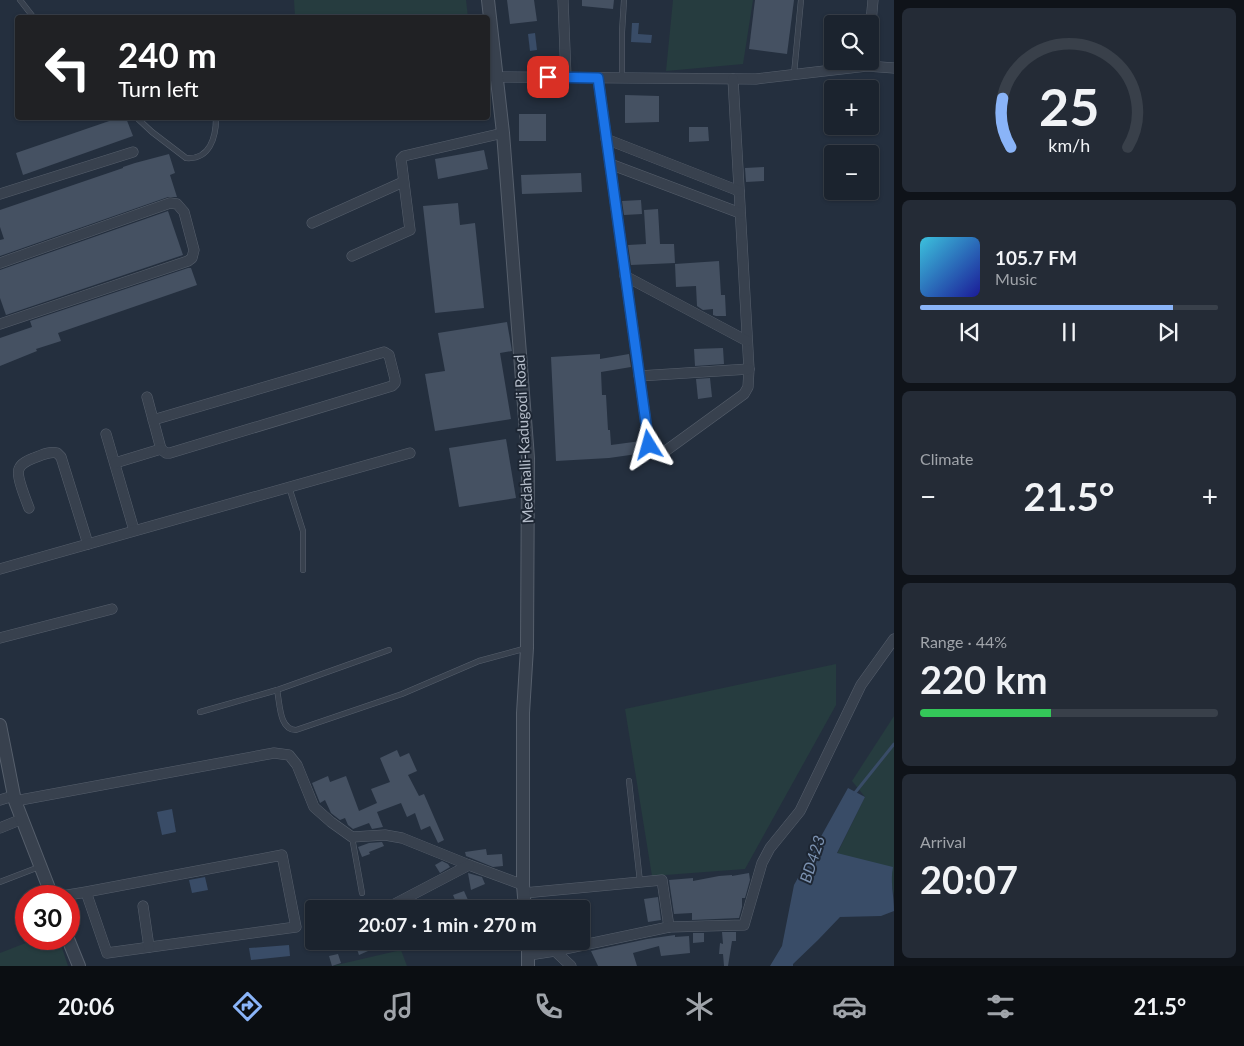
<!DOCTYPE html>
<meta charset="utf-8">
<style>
body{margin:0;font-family:Lato,sans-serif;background:#242b36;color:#f1f3f6;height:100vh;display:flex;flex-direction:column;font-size:19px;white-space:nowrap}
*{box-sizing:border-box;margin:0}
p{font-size:16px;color:#a0a4aa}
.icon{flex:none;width:28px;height:28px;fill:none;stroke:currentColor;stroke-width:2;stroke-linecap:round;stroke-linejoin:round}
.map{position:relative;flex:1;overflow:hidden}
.details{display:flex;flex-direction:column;gap:8px;padding:8px;background:#0f1319;width:350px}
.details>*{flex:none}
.hud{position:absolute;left:15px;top:15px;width:475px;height:105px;border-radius:5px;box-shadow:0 1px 4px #0004,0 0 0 1px #39404a;background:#202124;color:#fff;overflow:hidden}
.tools{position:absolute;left:824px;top:15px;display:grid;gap:10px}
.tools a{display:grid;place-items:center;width:55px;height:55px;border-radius:5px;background:#1b232e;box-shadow:0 1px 4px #0004,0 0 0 1px #39404a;font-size:25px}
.speed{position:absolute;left:15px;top:885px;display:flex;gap:10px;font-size:25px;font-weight:700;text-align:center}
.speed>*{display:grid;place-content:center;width:65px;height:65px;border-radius:50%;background:#1b232e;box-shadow:0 1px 4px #0004,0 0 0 1px #39404a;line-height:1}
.speed .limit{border:8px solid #d22;background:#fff;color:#111}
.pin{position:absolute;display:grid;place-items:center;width:42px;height:42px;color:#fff;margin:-21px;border-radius:10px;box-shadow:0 2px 8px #0006}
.me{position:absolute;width:55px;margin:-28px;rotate:352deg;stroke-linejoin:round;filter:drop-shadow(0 0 4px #0008)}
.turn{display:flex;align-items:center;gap:18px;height:105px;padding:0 20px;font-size:22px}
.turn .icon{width:65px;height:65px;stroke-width:2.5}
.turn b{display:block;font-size:35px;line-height:42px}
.big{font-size:38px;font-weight:700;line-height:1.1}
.details .tile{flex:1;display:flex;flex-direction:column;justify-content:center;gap:8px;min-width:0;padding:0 18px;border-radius:8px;background:#242b36}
.details .dial{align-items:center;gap:0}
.dial svg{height:130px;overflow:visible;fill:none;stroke:#39404a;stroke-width:7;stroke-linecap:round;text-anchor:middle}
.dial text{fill:#f1f3f6;stroke:none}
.song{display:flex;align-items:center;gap:15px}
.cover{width:60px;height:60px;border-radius:8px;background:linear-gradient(135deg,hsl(190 70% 55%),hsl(240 70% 35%))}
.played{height:5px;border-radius:2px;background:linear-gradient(90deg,#8ab4f8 85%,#39404a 85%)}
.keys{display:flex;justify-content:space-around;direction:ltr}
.heat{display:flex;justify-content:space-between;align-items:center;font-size:28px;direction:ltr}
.charge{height:8px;border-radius:4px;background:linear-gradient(90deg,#34c759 44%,#39404a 0)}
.trip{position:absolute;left:305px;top:900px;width:285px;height:50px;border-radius:5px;background:#1b232e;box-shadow:0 1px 4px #0004,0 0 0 1px #39404a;font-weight:700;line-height:50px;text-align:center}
.tab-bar{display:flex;height:80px;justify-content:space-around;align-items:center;background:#0b0e12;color:#a0a4aa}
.tab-bar .icon{width:35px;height:35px}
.tab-bar .selected{color:#8ab4f8}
.tab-bar b{font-size:22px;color:#f1f3f6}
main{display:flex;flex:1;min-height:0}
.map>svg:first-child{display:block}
.green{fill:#263c3f}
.water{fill:#394c67}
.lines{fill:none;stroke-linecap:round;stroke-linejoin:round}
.stream{stroke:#394c67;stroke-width:3}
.building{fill:#455162}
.service-casing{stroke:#565f6c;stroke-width:6}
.minor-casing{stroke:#565f6c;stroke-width:11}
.tertiary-casing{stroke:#565f6c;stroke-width:14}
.service{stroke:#38414e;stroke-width:5}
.minor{stroke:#38414e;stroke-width:10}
.tertiary{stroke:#38414e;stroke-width:12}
.route-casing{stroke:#114b97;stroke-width:12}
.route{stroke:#1a73e8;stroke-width:9}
.labels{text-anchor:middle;stroke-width:4;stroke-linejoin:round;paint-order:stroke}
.street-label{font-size:15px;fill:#b4bcc9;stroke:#1d2633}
.water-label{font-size:16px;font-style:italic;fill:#7c92b1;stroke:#1d2633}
</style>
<main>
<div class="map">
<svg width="894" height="966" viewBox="0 0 894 966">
<rect width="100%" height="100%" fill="#242f3e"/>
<g class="green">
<polygon points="294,0 466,0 468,17 295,17"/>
<polygon points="673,0 753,0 743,64 666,71"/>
<polygon points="836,664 836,705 745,869 652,876 625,709"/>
<polygon points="894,716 894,895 891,881 837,854 865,797 852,781"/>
<polygon points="36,939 59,939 68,966 0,966 0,953"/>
<polygon points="401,950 407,966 332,966"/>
</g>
<g class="water">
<polygon points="632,23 639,23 638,34 652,35 651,43 631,42"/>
<polygon points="535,33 537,50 530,51 528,34"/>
<path d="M848 788 865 797 837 853 893 867C890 882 894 895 894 911L881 916 840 917 818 940 793 964V966H770L782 946 794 885Z"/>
<polygon points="172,809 176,832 162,835 157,812"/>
<polygon points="205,877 208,890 192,893 189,880"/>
<polygon points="289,945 290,956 251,960 249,948"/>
</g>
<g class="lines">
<polyline class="stream" points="854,794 894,744"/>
</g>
<g class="building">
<polygon points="507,0 534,0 537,21 510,24"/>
<polygon points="582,0 614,0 613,9 582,6"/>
<polygon points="755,0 794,0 787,54 749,49"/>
<polygon points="625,95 659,96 659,122 625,123"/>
<rect x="519" y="114" width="27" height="27"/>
<polygon points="118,118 126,118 133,136 23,175 16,153"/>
<polygon points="689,127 708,127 709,141 689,142"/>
<polygon points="484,150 488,169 438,179 435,159"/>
<polygon points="169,154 175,173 170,175 177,197 168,197 0,256 0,240 4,239 0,227 0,210 123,168 123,167 135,163"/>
<polygon points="764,167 764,181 746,182 745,168"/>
<polygon points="581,173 582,192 522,194 521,175"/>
<polygon points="641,200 642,214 624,215 622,201"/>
<polygon points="458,203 460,225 475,223 484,308 435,313 423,206"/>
<polygon points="658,209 660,244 674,244 675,263 631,265 628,245 646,244 644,210"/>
<polygon points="168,211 183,255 6,315 0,298 0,270"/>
<polygon points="719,261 721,295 725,295 726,316 716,316 713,315 713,309 703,310 697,306 696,286 676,287 675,264"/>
<polygon points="188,268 191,268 197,285 58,333 61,341 36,349 37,351 0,366 0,338 32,327 30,321"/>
<polygon points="507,322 512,351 500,353 511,419 435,431 425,374 445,371 438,333"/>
<polygon points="723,348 724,364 695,366 694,349"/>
<polygon points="600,354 600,359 629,354 631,367 601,372 602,395 606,395 608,430 610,430 611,445 641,441 644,453 609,458 556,461 551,357"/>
<polygon points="710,378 712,397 698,399 696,379"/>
<polygon points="506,439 516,498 459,507 449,448"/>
<polygon points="397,750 400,757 409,753 417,771 408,775 419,796 424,794 444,840 438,843 430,826 421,830 415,813 407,817 401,803 377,812 383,827 372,829 369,823 353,829 348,825 345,818 340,820 331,813 325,800 320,803 312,783 328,776 330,782 346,776 359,811 377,803 371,789 390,782 380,758"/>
<polygon points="382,842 384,846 369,852 370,854 362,857 358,847 369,843"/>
<polygon points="486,849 487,855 502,854 503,866 493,867 466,856 465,852"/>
<polygon points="442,861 448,864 450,867 440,873 435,865"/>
<polygon points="468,873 482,877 485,884 471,890"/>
<polygon points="749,873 750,880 745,898 742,898 742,907 739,918 692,920 692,913 674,914 669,880 693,878 693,881 719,876 732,875 732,876"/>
<polygon points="464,891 472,909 459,909 453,895"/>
<polygon points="658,897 661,920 648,922 644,899"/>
<polygon points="505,899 510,899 512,909 480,909 480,906"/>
<polygon points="722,932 736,932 736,941 732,941 728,966 724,966 723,954 719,954 720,943 723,944"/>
<polygon points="693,933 704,933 704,942 693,943"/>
<polygon points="675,935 675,937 689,936 690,953 661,956 659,946 633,953 637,966 598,966 591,951 647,939"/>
<polygon points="354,941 365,941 368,951 359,955"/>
<polygon points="338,954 341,963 332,966 329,956"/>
</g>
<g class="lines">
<g class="service-casing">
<g id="service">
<polyline points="20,0 34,18"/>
<polyline points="794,74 801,0"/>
<polyline points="622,78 622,32 624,0"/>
<path d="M137 118 152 132 186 158C210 160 216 137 216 118"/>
<polyline points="289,487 303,531 303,570"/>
<path d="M277 690C280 703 279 730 296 730L402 694 479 661 527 648"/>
<polyline points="200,712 277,690 389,650"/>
<polyline points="629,781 640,882"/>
<polyline points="352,837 362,893"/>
<polyline points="0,882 39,867"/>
</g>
</g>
<g class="minor-casing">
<g id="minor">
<polyline points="563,0 566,77"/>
<polyline points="870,34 873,0"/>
<polyline points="496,77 756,79 867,66 894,68"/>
<polyline points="598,78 649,445 654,454 660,455 744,394 748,387 749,369 733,79"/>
<polyline points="606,139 739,191"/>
<polyline points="610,164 740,213"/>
<polyline points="0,194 133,152"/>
<polyline points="312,223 403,182"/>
<polyline points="352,256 410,230 401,159 404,156 503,133"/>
<polyline points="0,263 170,203 177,204 184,212 194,250 192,258 188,261 0,324"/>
<polyline points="625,276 747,341"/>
<polyline points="639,376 749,369"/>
<polyline points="147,397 161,449 166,453 170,453 392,386 395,383 395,379 389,355 384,352 153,420"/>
<polyline points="106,434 134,530"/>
<polyline points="115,463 161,449"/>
<path d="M29 508C26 500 16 476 19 469 21 463 29 460 34 458 42 455 50 451 57 453L61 457 88 544"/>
<polyline points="0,569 410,453"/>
<polyline points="0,638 112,609"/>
<polyline points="0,800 13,796"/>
<polyline points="15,801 274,753 289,755 297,765 314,807 331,822 352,837 385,835 402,838 469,865 523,885"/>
<polyline points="0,828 22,819"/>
<polyline points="524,893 662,880 669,927"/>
<polyline points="62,896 86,892 282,855 296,927 107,953 86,892"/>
<polyline points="143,906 149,947"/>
<polyline points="385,909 469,865"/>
<polyline points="555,951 669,927 744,925 762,863 770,848 800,811 861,685 894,639"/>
<polyline points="529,955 555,951 571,966"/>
</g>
</g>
<g class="tertiary-casing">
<g id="tertiary">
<polyline points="488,0 503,133 528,458 527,648 523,713 523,885 525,909"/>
<polyline points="0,725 15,801 52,896"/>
<polyline points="68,939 79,966"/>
<polyline points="528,941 528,966"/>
</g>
</g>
<use href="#service" class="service"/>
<use href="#minor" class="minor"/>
<use href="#tertiary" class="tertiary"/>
</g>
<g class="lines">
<g class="route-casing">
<polyline id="route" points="548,77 598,78 649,445"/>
</g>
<use href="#route" class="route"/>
</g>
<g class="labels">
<g class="street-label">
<text transform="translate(524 439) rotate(-93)" y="5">Medahalli-Kadugodi Road</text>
</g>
<g class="water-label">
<text transform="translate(812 859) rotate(-72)" y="6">BD423</text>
</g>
</g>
</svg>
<div class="tools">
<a><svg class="icon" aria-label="search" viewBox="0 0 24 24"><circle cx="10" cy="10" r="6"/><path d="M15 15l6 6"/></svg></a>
<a>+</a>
<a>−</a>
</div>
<div class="speed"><div class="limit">30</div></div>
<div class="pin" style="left:548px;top:77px;background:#d93025"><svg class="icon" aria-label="arrive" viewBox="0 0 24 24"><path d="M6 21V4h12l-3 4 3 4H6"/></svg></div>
<svg class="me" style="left:649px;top:445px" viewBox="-20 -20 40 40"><path d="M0-17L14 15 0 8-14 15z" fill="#1a73e8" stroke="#fff" stroke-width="4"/></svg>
<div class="trip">20:07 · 1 min · 270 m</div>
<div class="hud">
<div class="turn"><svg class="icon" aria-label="left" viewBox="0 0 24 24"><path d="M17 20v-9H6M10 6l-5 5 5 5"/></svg><div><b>240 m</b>Turn left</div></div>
</div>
</div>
<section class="details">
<div class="tile dial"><svg viewBox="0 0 100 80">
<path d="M14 69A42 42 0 1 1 86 69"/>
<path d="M14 69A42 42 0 0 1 9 39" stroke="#8ab4f8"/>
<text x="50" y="56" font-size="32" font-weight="700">25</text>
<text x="50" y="72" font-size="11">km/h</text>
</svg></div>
<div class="tile">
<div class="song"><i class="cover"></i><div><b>105.7 FM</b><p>Music</p></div></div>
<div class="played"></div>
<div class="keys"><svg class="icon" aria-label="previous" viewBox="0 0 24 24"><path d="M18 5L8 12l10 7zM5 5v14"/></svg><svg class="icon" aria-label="pause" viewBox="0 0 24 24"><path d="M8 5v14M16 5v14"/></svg><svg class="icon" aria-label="next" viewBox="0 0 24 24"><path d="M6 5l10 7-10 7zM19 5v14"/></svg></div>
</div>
<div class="tile"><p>Climate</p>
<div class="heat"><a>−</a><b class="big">21.5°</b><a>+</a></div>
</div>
<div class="tile"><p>Range · 44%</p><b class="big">220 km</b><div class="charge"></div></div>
<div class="tile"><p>Arrival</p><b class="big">20:07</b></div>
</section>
</main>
<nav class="tab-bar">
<b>20:06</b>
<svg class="icon selected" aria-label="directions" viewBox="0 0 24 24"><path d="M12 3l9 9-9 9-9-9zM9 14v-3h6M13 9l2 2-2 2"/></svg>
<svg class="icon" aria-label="music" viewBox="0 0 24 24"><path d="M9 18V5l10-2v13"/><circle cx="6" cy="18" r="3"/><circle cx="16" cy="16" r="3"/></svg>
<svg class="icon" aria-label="phone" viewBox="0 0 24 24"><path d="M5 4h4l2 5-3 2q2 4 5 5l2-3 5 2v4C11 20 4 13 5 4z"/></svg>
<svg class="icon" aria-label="climate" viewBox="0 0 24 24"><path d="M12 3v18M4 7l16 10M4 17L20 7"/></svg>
<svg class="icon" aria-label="car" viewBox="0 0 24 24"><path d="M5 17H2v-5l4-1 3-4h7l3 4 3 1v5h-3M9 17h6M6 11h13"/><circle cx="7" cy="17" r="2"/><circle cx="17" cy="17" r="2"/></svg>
<svg class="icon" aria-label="filters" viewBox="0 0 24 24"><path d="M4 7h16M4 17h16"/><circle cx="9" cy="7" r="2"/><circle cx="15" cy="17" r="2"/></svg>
<b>21.5°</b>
</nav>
